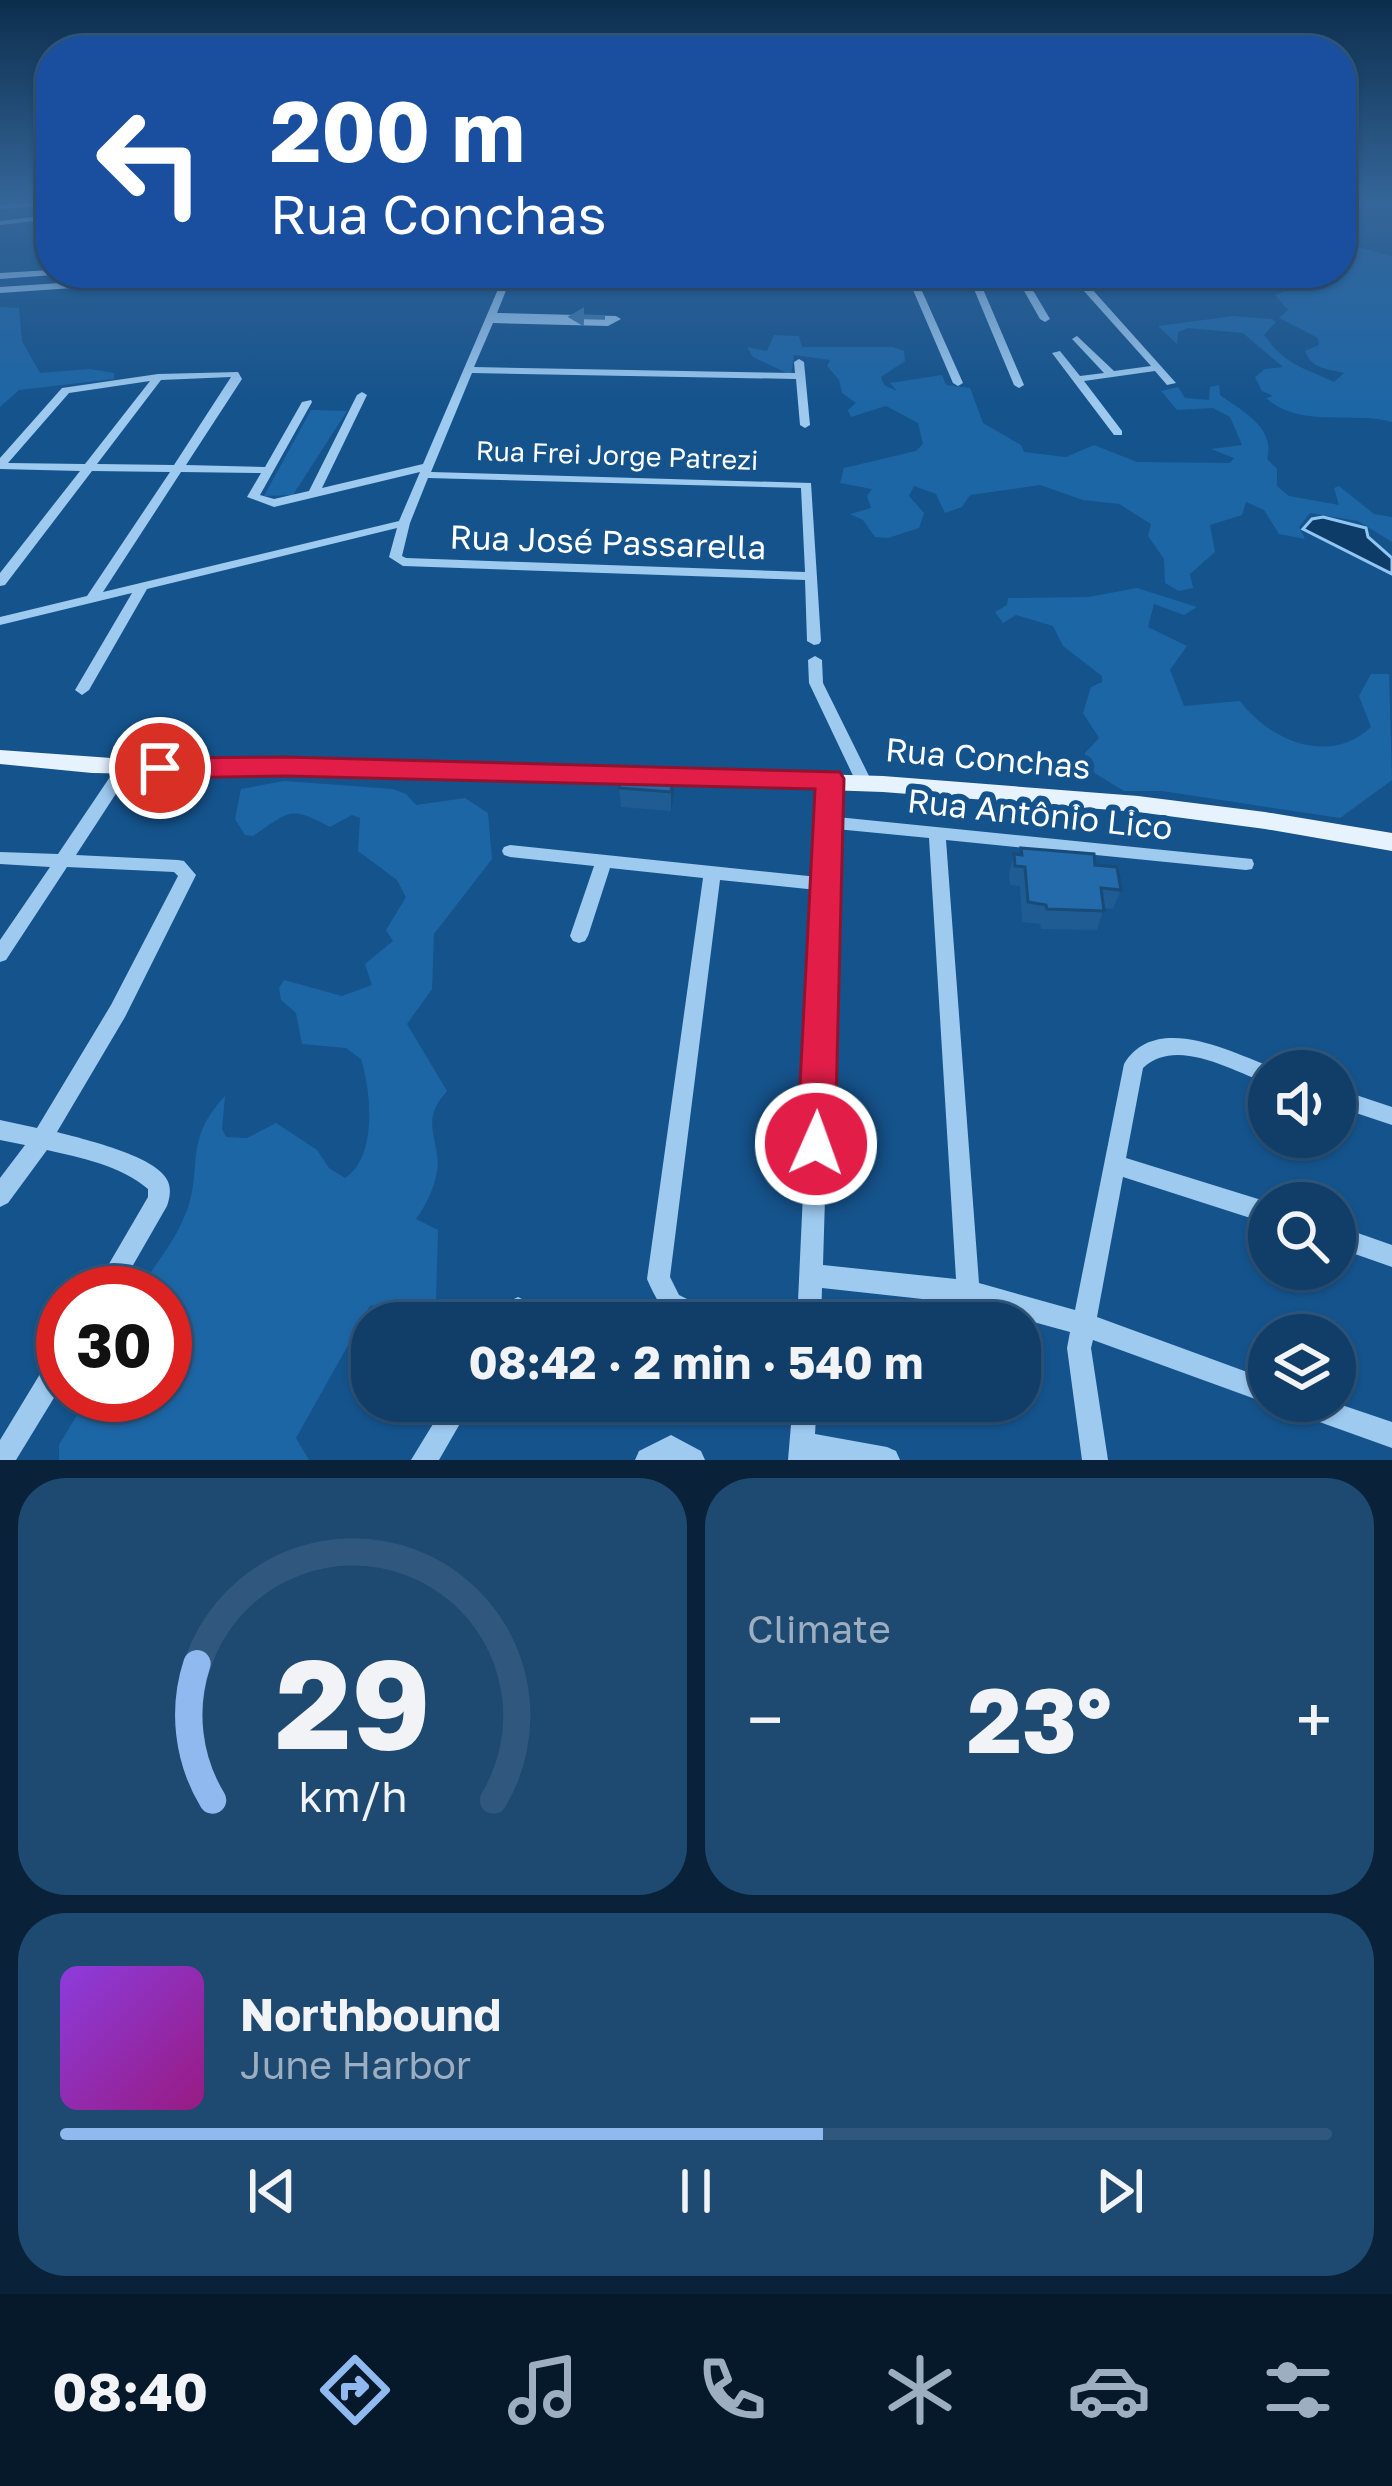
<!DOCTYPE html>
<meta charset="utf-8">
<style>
body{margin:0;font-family:"Golos Text",sans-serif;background:#1e4971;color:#f1f3f6;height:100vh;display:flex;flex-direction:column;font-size:45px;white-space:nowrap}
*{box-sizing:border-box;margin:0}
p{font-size:39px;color:#9caec0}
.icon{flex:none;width:66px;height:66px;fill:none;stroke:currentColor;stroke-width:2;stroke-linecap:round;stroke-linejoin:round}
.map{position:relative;height:1460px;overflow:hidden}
.sheet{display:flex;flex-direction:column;gap:18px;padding:18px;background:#09223a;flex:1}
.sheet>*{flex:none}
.top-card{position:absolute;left:36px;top:36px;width:1320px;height:252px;border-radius:48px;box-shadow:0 3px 9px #0004,0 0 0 3px #30577d;background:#1a4fa0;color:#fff;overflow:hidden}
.fabs{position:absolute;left:1248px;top:1050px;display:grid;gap:24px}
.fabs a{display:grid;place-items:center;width:108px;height:108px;border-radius:50%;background:#103e69;box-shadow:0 3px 9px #0004,0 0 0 3px #30577d;font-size:60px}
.speed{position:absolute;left:36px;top:1266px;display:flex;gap:24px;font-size:60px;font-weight:700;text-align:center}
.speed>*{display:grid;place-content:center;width:156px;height:156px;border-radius:50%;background:#103e69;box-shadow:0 3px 9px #0004,0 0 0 3px #30577d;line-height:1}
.speed .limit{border:18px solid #d22;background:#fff;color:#111}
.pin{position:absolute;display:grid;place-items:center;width:102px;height:102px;color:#fff;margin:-51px;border:6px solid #fff;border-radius:50%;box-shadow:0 3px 12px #0007}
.me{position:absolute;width:132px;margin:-66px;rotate:2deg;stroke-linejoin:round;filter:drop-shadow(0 0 9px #0008)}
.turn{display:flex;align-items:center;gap:42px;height:252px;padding:0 36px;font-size:54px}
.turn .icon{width:156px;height:156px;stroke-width:2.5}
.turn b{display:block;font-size:84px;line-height:102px}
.big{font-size:90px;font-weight:700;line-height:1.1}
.sheet .widget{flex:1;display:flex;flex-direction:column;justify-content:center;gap:18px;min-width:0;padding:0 42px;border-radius:48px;background:#1e4971}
.sheet .dial{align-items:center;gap:0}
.dial svg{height:312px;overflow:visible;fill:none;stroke:#30577d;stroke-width:7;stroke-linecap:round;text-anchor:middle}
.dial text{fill:#f1f3f6;stroke:none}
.song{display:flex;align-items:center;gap:36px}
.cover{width:144px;height:144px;border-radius:18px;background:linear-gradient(135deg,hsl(270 70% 55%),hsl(310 70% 35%))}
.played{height:12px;border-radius:6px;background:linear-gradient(90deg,#90b9f0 60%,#30577d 60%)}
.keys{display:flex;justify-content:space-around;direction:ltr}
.heat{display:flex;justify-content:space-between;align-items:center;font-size:66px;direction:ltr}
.sheet .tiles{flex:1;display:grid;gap:18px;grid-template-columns:1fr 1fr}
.widget:last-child{grid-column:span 2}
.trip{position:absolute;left:351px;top:1302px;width:690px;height:120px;border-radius:48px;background:#103e69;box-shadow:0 3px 9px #0004,0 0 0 3px #30577d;font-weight:700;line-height:120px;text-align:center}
.dock{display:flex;height:192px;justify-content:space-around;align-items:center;background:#06192a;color:#9caec0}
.dock .icon{width:84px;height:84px}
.dock .selected{color:#90b9f0}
.dock b{font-size:54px;color:#f1f3f6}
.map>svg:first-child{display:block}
.green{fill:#1d66a6}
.water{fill:#0d3c69;stroke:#91c6f2;stroke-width:3}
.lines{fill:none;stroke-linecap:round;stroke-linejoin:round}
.minor{fill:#9ecaf0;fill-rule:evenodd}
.major{fill:#e7f2ff;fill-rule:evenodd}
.wall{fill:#1e5c93}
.shaded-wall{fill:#184b78}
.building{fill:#236bab;stroke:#184b78;stroke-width:3}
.oneway{fill:#3e77aa}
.route{fill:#e11d48;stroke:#92132f;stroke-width:3}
.labels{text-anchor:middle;stroke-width:12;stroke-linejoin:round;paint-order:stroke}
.far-street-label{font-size:27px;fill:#fff;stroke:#15538c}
.street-label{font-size:33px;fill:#fff;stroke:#15538c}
</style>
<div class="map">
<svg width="1392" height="1460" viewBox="0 0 1392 1460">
<rect width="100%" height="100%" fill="#15538c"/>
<g class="green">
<path d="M1341 243 1392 256V422C1352 411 1300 429 1266 398L1273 396 1262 391 1255 377 1265 369 1283 367 1243 333 1188 328 1178 332 1177 344 1158 326 1233 316 1272 319 1276 322 1264 335C1287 366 1301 366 1334 382L1344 373C1326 368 1313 370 1305 351L1319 345 1318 338 1279 318 1288 310 1275 295 1289 289 1259 281 1268 274 1341 273Z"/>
<polygon points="0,307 19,308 22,341 40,373 90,369 114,373 114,379 19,390 0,407"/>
<path d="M774 335 799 336 802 347H893L904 351 905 361 881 377 884 385 897 391 890 383 942 375 946 385 970 388 983 423 1021 445 1024 452 1066 457 1094 445 1137 462 1230 463 1234 458 1211 449 1242 445 1230 417 1213 408 1177 410 1161 391 1178 387 1185 398 1209 400 1210 387 1219 385 1220 395C1242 411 1276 428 1267 459L1277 469V486L1289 496 1339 505 1334 488 1339 486 1374 514 1392 517V542L1358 521 1310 513 1299 527 1305 539 1279 534 1264 510 1246 502 1242 515 1210 525 1215 552 1190 574 1193 588 1179 591 1165 583 1164 559 1148 536 1151 524 1119 504 1083 500 1040 485 970 495 962 507 945 513 936 494 914 486 909 496 924 513 919 528 888 538 875 537 863 520 850 514 871 508 867 496 872 489 840 483 844 468 916 451 923 444 918 423 886 406 851 417 848 410 856 403 842 393 839 380 827 366 830 360 794 355 791 375 753 357 747 347 767 351Z"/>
<polygon points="311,410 347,411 293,495 264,496"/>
<path d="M1137 588 1197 607 1184 615 1154 604 1148 627 1187 646 1170 670 1184 706 1240 701C1270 741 1330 766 1371 727L1359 696 1371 674H1389L1392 780 1340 818 1162 791H1124L1086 768 1085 753 1099 738 1083 713 1091 687 1102 682V676L1063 646 1053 626 1016 615 1003 623 995 612 1007 605 1008 598 1088 597Z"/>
<path d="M284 781 393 789 406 794 416 805 465 798 488 813 492 859 434 934 432 989 407 1024 447 1091C426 1115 432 1126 437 1154 441 1175 428 1203 416 1219L438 1230 436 1299 370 1306 296 1438 309 1460H59V1445L89 1395H165V1293H137C152 1269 172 1245 183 1220 206 1171 180 1144 225 1096L222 1129 226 1137 247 1138 276 1123 317 1150 329 1168 345 1178C378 1156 371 1091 361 1059L346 1048 302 1044 296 1013 281 1000 279 988 284 980 342 996 372 985 365 964 393 941 386 930 406 897 397 880 358 851 360 818 352 815 330 827C289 805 290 811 253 836L245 835 235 819 241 789Z"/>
</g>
<polygon class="water" points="1323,517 1366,528 1368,537 1392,558 1392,574 1303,529 1312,519"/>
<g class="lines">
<g class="minor">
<polygon points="51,201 51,205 0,209 0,205"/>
<polygon points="51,215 51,219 0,225 0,221"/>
<polygon points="45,232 51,233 45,246 51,246 51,250 36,250"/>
<polygon points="51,270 51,273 55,273 54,275 0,279 0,273"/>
<polygon points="212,273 253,273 249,276 0,293 0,287"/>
<path d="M505 273H513L497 313 616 316 621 319 608 326 493 323 474 367 795 373 794 362 799 359 804 362 810 425 805 428 800 425 796 379 472 373 431 472 811 483 821 641 819 644 814 645 807 641 805 580 403 566 389 557 397 528 147 589 89 690 82 695 75 690 132 593 0 625V617L87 596 170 472 92 471 5 585 0 586V573L80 471 0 469V458L62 388 158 374 238 372 242 379 186 465 265 467 302 402 311 400 312 402 260 495 274 499 309 491 357 395 362 392 367 395 322 488 423 464ZM231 377 174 465 97 464 161 380ZM150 381 85 464 8 463 69 393ZM181 472 261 473 247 497 274 507 420 472 399 521 103 592ZM428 478 801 488 805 572 406 558 402 556 410 523Z"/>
<polygon points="1020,273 1025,277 1068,277 1073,276 1072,273 1080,273 1082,278 1176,383 1167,385 1155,371 1084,381 1122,431 1122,435 1114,435 1052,353 1060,351 1080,376 1104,373 1074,341 1072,339 1077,336 1114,371 1151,366 1075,281 1028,282 1050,319 1045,322 1040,319 1019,282 980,282 1024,385 1019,388 1014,385 971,282 918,282 963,383 958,386 953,383 907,276 911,273 915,276 1016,277"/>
<polygon points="815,656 822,660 823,683 871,780 869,784 857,784 809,683 808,660"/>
<path d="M124 764 132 769 76 855 178 860 184 861 196 875 125 1017 57 1132C83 1139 152 1155 166 1178 172 1187 170 1197 167 1206L117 1293H92L148 1197V1189C120 1165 81 1158 47 1150L8 1203 0 1207V1178L25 1145 0 1140V1120L37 1128 111 1005 178 876 174 872 67 867 6 960 0 962V940L50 867 0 864V852L58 854 118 765Z"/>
<path d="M830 773 838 779 837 817 1252 859 1254 864 1252 869 1246 870 946 840 979 1283 1075 1310 1124 1064C1156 1011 1233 1053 1276 1069L1277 1071H1269V1084C1233 1071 1176 1036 1143 1068L1126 1158 1271 1203H1269V1224L1123 1177 1097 1317 1269 1380V1401H1277L1269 1404 1093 1340 1091 1348 1108 1460H1082L1067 1348 1070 1332 968 1304 822 1288 821 1323H797L817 890 720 880 670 1277 679 1295 719 1315 723 1323C677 1323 666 1323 647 1279L703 878 610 868 588 936 585 941 579 943 573 941 570 936 594 866 510 857 504 855 502 851 504 847 510 845 818 877 822 779ZM836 829 929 838 956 1279 823 1265Z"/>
<polygon points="1335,1088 1392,1107 1392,1125 1335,1106"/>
<polygon points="1335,1225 1392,1245 1392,1267 1335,1247"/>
<polygon points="518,1297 526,1301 530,1309 523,1323 498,1323 510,1301"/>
<polygon points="63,1348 63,1383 16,1460 0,1460 0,1440 54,1351"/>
<polygon points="447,1401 473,1401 439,1460 411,1460"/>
<polygon points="793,1401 817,1401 815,1434 887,1447 896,1451 900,1460 788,1460"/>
<polygon points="1283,1401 1330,1401 1392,1422 1392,1448 1286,1410"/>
<polygon points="671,1435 701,1451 705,1460 635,1460 639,1451"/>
</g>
<polygon class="major" points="0,750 139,760 371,761 883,776 1138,796 1265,812 1392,833 1392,851 1265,829 1138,812 883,792 627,783 92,773 0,764"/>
</g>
<g class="wall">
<polygon points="674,775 674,795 671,811 621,807 619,788"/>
<polygon points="1021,848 1095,865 1121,890 1113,909 1104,908 1097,930 1041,929 1040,924 1022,922 1020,886 1010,885 1009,873 1014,854 1020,855"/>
</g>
<polygon class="shaded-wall" points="674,775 674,795 671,811 671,792"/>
<g class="building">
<polygon points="623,772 674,775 671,792 619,788"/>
<polygon points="1021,848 1094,854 1095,865 1117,867 1121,890 1101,888 1104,911 1047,909 1046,905 1028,902 1025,867 1015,866 1014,854 1022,855"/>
</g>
<defs><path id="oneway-solid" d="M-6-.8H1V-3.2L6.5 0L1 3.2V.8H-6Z" transform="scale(3)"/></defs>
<use class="oneway" href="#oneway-solid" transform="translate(587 317) rotate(-179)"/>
<linearGradient id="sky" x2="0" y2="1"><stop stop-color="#0c2e4d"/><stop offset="0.5" stop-color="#356699"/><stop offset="1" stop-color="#356699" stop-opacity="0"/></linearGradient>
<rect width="1392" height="404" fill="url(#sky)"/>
<polygon class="route" points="285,757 840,772 844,779 835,1144 829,1157 816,1162 802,1157 797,1144 815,789 285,776 160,778 145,768 160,758"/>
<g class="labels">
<g class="far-street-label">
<text transform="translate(617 456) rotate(2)" y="9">Rua Frei Jorge Patrezi</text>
</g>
<g class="street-label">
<text transform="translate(608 542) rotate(2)" y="12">Rua José Passarella</text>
<text transform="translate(988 758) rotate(5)" y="12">Rua Conchas</text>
<text transform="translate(1040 814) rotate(6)" y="12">Rua Antônio Lico</text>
</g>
</g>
</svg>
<div class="fabs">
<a><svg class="icon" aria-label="sound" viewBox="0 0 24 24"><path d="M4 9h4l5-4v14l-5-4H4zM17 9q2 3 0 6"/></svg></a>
<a><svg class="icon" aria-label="search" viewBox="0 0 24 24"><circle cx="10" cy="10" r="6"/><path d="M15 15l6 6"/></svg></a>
<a><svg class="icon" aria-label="layers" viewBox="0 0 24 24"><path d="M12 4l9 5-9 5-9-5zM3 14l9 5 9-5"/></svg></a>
</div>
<div class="speed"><div class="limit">30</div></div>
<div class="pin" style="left:160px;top:768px;background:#d93025"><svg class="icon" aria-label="arrive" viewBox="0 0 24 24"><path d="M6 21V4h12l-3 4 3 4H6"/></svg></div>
<svg class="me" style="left:816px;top:1144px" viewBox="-20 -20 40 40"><circle r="17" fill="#e11d48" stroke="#fff" stroke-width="3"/><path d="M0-11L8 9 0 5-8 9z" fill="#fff"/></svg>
<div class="trip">08:42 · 2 min · 540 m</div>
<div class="top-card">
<div class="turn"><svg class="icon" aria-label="left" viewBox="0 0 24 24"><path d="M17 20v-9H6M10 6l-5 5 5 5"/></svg><div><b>200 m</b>Rua Conchas</div></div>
</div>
</div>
<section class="sheet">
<div class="tiles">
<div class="widget dial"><svg viewBox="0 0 100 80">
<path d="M14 69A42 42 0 1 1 86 69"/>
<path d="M14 69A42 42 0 0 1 10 34" stroke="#90b9f0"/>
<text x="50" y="56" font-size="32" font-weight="700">29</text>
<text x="50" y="72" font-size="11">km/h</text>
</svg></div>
<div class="widget"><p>Climate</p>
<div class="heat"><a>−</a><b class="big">23°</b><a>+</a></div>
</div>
<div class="widget">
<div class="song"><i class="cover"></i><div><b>Northbound</b><p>June Harbor</p></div></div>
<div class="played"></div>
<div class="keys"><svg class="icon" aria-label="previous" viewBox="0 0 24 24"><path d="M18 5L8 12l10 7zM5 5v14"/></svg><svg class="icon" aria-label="pause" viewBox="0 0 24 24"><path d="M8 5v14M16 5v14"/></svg><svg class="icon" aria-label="next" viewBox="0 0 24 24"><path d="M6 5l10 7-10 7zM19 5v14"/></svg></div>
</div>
</div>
</section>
<nav class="dock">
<b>08:40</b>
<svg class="icon selected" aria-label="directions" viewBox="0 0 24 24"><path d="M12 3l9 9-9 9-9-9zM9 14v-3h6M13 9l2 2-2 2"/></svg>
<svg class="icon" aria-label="music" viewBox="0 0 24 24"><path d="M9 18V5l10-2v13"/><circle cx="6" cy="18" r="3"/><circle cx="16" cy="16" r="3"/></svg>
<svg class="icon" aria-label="phone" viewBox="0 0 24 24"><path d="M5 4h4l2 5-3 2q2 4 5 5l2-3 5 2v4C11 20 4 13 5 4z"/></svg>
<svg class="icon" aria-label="climate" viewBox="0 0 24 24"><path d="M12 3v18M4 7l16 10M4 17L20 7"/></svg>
<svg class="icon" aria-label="car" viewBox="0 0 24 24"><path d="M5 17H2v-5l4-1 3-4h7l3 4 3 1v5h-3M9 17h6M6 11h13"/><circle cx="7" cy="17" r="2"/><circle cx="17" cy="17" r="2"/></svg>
<svg class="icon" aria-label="filters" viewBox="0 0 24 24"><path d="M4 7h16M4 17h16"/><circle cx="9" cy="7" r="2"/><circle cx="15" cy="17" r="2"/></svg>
</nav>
